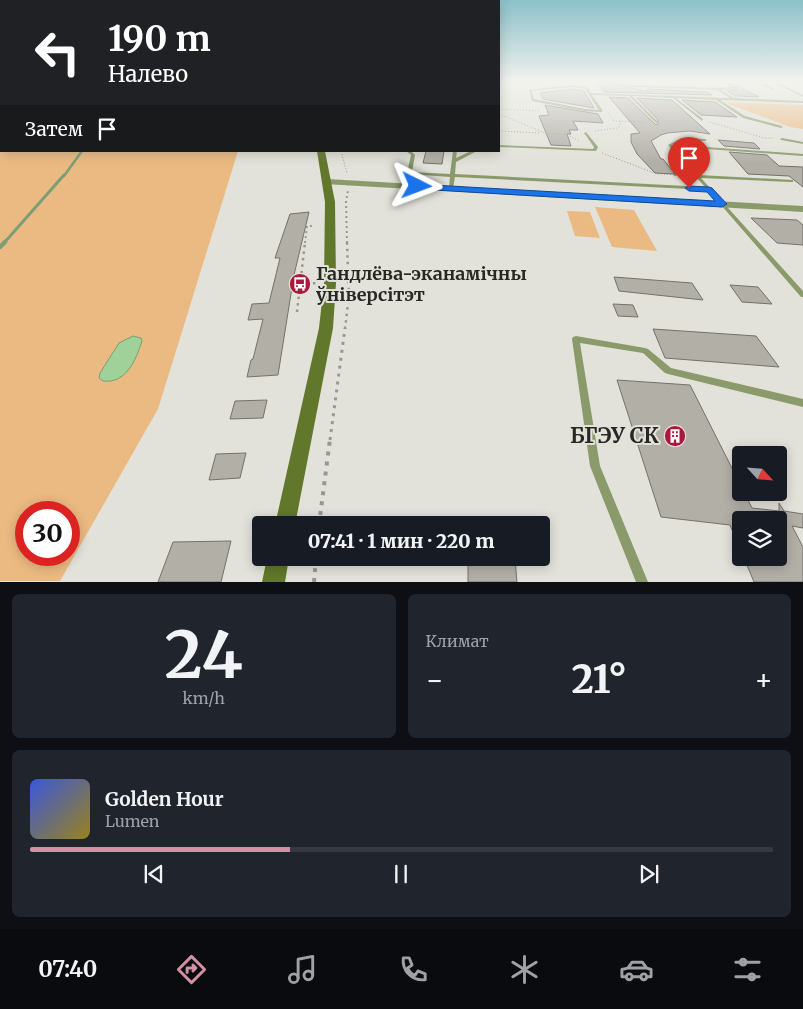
<!DOCTYPE html>
<html lang="ru">
<meta charset="utf-8">
<style>
body{margin:0;font-family:Merriweather,serif;background:#20242c;color:#f1f3f6;height:100vh;display:flex;flex-direction:column;font-size:19px;white-space:nowrap}
*{box-sizing:border-box;margin:0}
p{font-size:16px;color:#9ea1a6}
.icon{flex:none;width:28px;height:28px;fill:none;stroke:currentColor;stroke-width:2;stroke-linecap:round;stroke-linejoin:round}
.map{position:relative;height:582px;overflow:hidden}
.panel{display:flex;flex-direction:column;gap:12px;padding:12px;background:#0d0f14;flex:1}
.panel>*{flex:none}
.banner{position:absolute;left:0px;top:0px;width:500px;height:152px;box-shadow:0 2px 12px #0003;background:#202124;color:#fff;overflow:hidden}
.needle{width:32px;rotate:116deg}
.fabs{position:absolute;left:732px;top:446px;display:grid;gap:10px}
.fabs a{display:grid;place-items:center;width:55px;height:55px;border-radius:5px;background:#171b24;box-shadow:0 2px 12px #0003;font-size:25px}
.speed{position:absolute;left:15px;top:501px;display:flex;gap:10px;font-size:25px;font-weight:700;text-align:center}
.speed>*{display:grid;place-content:center;width:65px;height:65px;border-radius:50%;background:#171b24;box-shadow:0 2px 12px #0003;line-height:1}
.speed .limit{border:8px solid #d22;background:#fff;color:#111}
.pin{position:absolute;display:grid;place-items:center;width:42px;height:42px;color:#fff;margin:-51px -21px;border-radius:50% 50% 50% 0;rotate:-45deg;box-shadow:0 0 5px #0007}
.pin .icon{rotate:45deg}
.me{position:absolute;width:55px;margin:-28px;rotate:93deg;stroke-linejoin:round;filter:drop-shadow(0 0 4px #0008)}
.turn{display:flex;align-items:center;gap:18px;height:105px;padding:0 25px;font-size:22px}
.turn .icon{width:65px;height:65px;stroke-width:2.5}
.turn b{display:block;font-size:35px;line-height:42px}
.then{display:flex;align-items:center;height:48px;padding:0 25px;background:#0003;gap:10px;font-size:19px}
.big{font-size:38px;font-weight:800;line-height:1.1}
.panel .tile{flex:1;display:flex;flex-direction:column;justify-content:center;gap:8px;min-width:0;padding:0 18px;border-radius:8px;background:#20242c}
.panel .dial{align-items:center;gap:0}
.dial b{font-size:65px;line-height:1}
.song{display:flex;align-items:center;gap:15px}
.cover{width:60px;height:60px;border-radius:8px;background:linear-gradient(135deg,hsl(230 70% 55%),hsl(50 70% 35%))}
.played{height:5px;border-radius:2px;background:linear-gradient(90deg,#d290a2 35%,#363941 35%)}
.keys{display:flex;justify-content:space-around;direction:ltr}
.heat{display:flex;justify-content:space-between;align-items:center;font-size:28px;direction:ltr}
.panel .tiles{flex:1;display:grid;gap:12px;grid-template-columns:1fr 1fr}
.tile:last-child{grid-column:span 2}
.trip{position:absolute;left:252px;top:516px;width:298px;height:50px;border-radius:5px;background:#171b24;box-shadow:0 2px 12px #0003;font-weight:800;line-height:50px;text-align:center}
.tab-bar{display:flex;height:80px;justify-content:space-around;align-items:center;background:#090b0e;color:#9ea1a6}
.tab-bar .icon{width:35px;height:35px}
.tab-bar .on{color:#d290a2}
.tab-bar b{font-size:22px;color:#f1f3f6}
.map>svg:first-child{display:block}
.green{fill:#ebba82;fill-rule:evenodd}
.water{fill:#9fd199;stroke:#7b9e76}
.lines{fill:none;stroke-linecap:round;stroke-linejoin:round}
.stream-far2{stroke:#7b9e76;stroke-width:2.5}
.stream-far1{stroke:#7b9e76;stroke-width:3}
.stream{stroke:#7b9e76;stroke-width:4.5}
.building{fill:#b2afa7;stroke:#74716b}
.path-far4{stroke:#989892;stroke-width:1;stroke-dasharray:1 2;stroke-linecap:butt}
.path-far3{stroke:#989892;stroke-width:2;stroke-dasharray:2 3;stroke-linecap:butt}
.path-far2{stroke:#989892;stroke-width:2.5;stroke-dasharray:2.5 4;stroke-linecap:butt}
.path-far1{stroke:#989892;stroke-width:3;stroke-dasharray:3 5;stroke-linecap:butt}
.path{stroke:#989892;stroke-width:4;stroke-dasharray:4 6;stroke-linecap:butt}
.service{fill:#8a9a6b;fill-rule:evenodd}
.minor{fill:#8a9a6b;fill-rule:evenodd}
.secondary{fill:#61772c;fill-rule:evenodd}
.route{fill:#1a73e8;stroke:#114b97}
.labels{text-anchor:middle;stroke-width:4;stroke-linejoin:round;paint-order:stroke}
.poi-label{font-size:18px;font-weight:bold;fill:#272724;stroke:#e2e2da;text-anchor:start}
.near-poi-label{font-size:21px;font-weight:bold;fill:#272724;stroke:#e2e2da;text-anchor:end}
</style>
<div class="map">
<svg width="803" height="582" viewBox="0 0 803 582">
<rect width="100%" height="100%" fill="#e2e2da"/>
<g class="green">
<path d="M0 82 1 151H238L158 409 60 581H0ZM26 512H69V555H26Z"/>
<polygon points="723,102 803,105 803,129 790,127"/>
<polygon points="595,207 634,210 657,251 612,247"/>
<polygon points="567,211 590,212 600,238 575,236"/>
</g>
<path class="water" d="M133 336 141 338 142 341C136 360 126 384 103 381L99 378 100 373 119 343Z"/>
<g class="lines">
<polyline class="stream-far2" points="64,176 82,151"/>
<polyline class="stream-far1" points="4,243 64,175"/>
<polyline class="stream" points="0,247 5,242"/>
</g>
<g class="building">
<polygon points="596,82 606,82 649,92 647,89 707,92 712,95 604,92"/>
<polygon points="736,85 759,97 735,96 727,91 737,90"/>
<polygon points="573,89 584,91 594,108 543,99 540,93"/>
<polygon points="609,97 628,98 656,125 658,124 658,120 637,98 672,100 710,134 690,131 667,133 661,135 651,141 661,159 663,159 675,174 655,173 637,154 631,142 631,134 640,133"/>
<polygon points="682,100 715,102 737,117 701,115"/>
<polygon points="545,105 598,114 603,123 573,121 578,130 569,130 571,134 567,134 571,146 551,145 539,116 549,115"/>
<polygon points="718,140 754,143 760,149 724,146"/>
<polygon points="426,151 444,151 442,164 423,163"/>
<polygon points="729,152 767,155 779,166 803,167 803,187 789,176 748,174"/>
<polygon points="309,212 294,275 278,375 247,377 251,360 253,359 263,319 248,320 252,304 269,303 280,258 275,258 290,214"/>
<polygon points="751,218 797,220 803,225 803,245 777,243"/>
<polygon points="614,277 692,283 703,300 619,291"/>
<polygon points="730,285 758,287 772,304 742,302"/>
<polygon points="613,304 633,305 638,317 618,316"/>
<polygon points="653,329 756,336 779,367 665,358"/>
<polygon points="617,380 690,385 741,486 741,492 744,492 752,508 779,511 779,503 784,511 803,514 803,528 792,526 803,547 803,582 754,582 744,558 779,558 779,520 741,520 741,551 730,525 661,517"/>
<polygon points="267,400 263,418 230,419 235,401"/>
<polygon points="246,453 240,478 209,480 216,454"/>
<polygon points="231,541 221,582 158,582 173,542"/>
<polygon points="468,558 515,558 517,582 468,582"/>
</g>
<g class="lines">
<g class="path-far4">
<polyline points="499,109 540,111"/>
<polyline points="608,113 614,121 646,122"/>
<polyline points="499,114 545,133 568,135 579,141"/>
<polyline points="710,122 764,138 774,138"/>
<polyline points="499,131 541,133"/>
<polyline points="595,131 617,128 620,126 620,121"/>
<polyline points="341,151 347,173"/>
<polyline points="602,153 657,174 685,175"/>
</g>
<g class="path-far3">
<polyline points="674,175 685,175"/>
<polyline points="305,243 307,226 312,226"/>
<polyline points="347,243 346,201 348,191"/>
</g>
<g class="path-far2">
<polyline points="300,284 319,283"/>
<polyline points="297,312 305,242"/>
<polyline points="345,329 349,296 347,242"/>
</g>
<polyline class="path-far1" points="330,440 345,328"/>
<g class="path">
<polyline points="319,525 330,439"/>
<polyline points="314,582 316,558"/>
</g>
<g class="service">
<polygon points="499,82 501,82 500,87 499,88"/>
<path d="M612 82 634 85 718 88 732 87 725 82H728L736 87V89L721 90 734 98 803 101V103L720 100 745 116 782 126 783 127 781 128 743 118 716 100 676 98 703 119 702 121 673 98 632 96 657 121V123H656L629 96 592 95 603 111 601 112 585 111 532 101 529 90 573 85 587 87 591 93 730 98 717 90 634 87ZM573 87 585 89 599 110 585 109 534 99 532 91Z"/>
<polygon points="759,82 762,82 774,89 772,90"/>
<polygon points="773,82 776,82 803,95 803,97"/>
<polygon points="586,132 598,147 596,151 499,147 499,145 593,149 594,147 584,133"/>
<polygon points="682,138 705,139 707,140 705,141 683,140 672,145 699,175 793,180 793,182 791,182 701,178 803,291 803,297 801,297 708,190 455,177 453,188 451,189 449,188 450,177 409,174 407,173 411,155 406,151 411,151 415,155 412,172 450,174 453,151 457,151 456,158 471,151 477,151 456,162 455,174 705,187 668,145"/>
<polygon points="782,138 803,142 803,144 781,140 780,139"/>
<polygon points="706,147 803,154 803,156 707,149 706,149"/>
<polygon points="576,336 645,348 648,349 671,368 803,399 803,407 668,374 665,373 643,353 580,343 600,466 648,582 636,582 590,466 572,339 573,337"/>
</g>
<polygon class="minor" points="327,179 803,206 803,212 324,184 323,182"/>
<g class="secondary">
<polygon points="317,151 325,151 335,202 336,283 333,328 295,525 275,525 319,328 324,283 325,202"/>
<polygon points="267,558 289,558 285,582 262,582"/>
</g>
</g>
<linearGradient id="sky" x2="0" y2="1"><stop stop-color="#8bc0c8"/><stop offset="0.5" stop-color="#f2f2ee"/><stop offset="1" stop-color="#f2f2ee" stop-opacity="0"/></linearGradient>
<rect width="803" height="163" fill="url(#sky)"/>
<polygon class="route" points="415,184 715,201 707,192 689,191 685,188 689,186 709,187 712,188 727,204 722,207 417,189 413,186"/>
<defs>
<g id="bus-disc" transform="scale(1.125)"><circle r="9.5" fill="#ac173b" stroke="#e2e2da"/><path d="M-5-6H5V4H4V6H2V4H-2V6H-4V4H-5ZM-3.5-4V0h7V-4ZM-3.5 1.2v1.5H-2V1.2ZM2 1.2v1.5H3.5V1.2Z" fill="#fff"/></g>
<g id="building-disc" transform="scale(1.125)"><circle r="9.5" fill="#ac173b" stroke="#e2e2da"/><path d="M-4-6H4V6H1V3H-1V6H-4ZM-2.5-4.3h1.7v1.8h-1.7ZM.8-4.3h1.7v1.8H.8ZM-2.5-1h1.7V.8h-1.7ZM.8-1h1.7V.8H.8Z" fill="#fff"/></g>
</defs>
<g fill-rule="evenodd">
<use href="#bus-disc" x="300" y="284"/>
<use href="#building-disc" x="675" y="436"/>
</g>
<g class="labels">
<g class="poi-label">
<text x="316" y="280">Гандлёва-эканамічны<tspan x="316" dy="21">ўніверсітэт</tspan></text>
</g>
<g class="near-poi-label">
<text x="659" y="443">БГЭУ СК</text>
</g>
</g>
</svg>
<div class="fabs">
<a><svg class="needle" viewBox="-14 -14 28 28"><path d="M0-13l5 13h-10z" fill="#e53935"/><path d="M0 13l5-13h-10z" fill="#9ea1a6"/></svg></a>
<a><svg class="icon" aria-label="layers" viewBox="0 0 24 24"><path d="M12 4l9 5-9 5-9-5zM3 14l9 5 9-5"/></svg></a>
</div>
<div class="speed"><div class="limit">30</div></div>
<div class="pin" style="left:689px;top:188px;background:#d93025"><svg class="icon" aria-label="arrive" viewBox="0 0 24 24"><path d="M6 21V4h12l-3 4 3 4H6"/></svg></div>
<svg class="me" style="left:417px;top:186px" viewBox="-20 -20 40 40"><path d="M0-17L14 15 0 8-14 15z" fill="#1a73e8" stroke="#fff" stroke-width="4"/></svg>
<div class="trip">07:41 · 1 мин · 220 m</div>
<div class="banner">
<div class="turn"><svg class="icon" aria-label="left" viewBox="0 0 24 24"><path d="M17 20v-9H6M10 6l-5 5 5 5"/></svg><div><b>190 m</b>Налево</div></div>
<div class="then">Затем<svg class="icon" aria-label="arrive" viewBox="0 0 24 24"><path d="M6 21V4h12l-3 4 3 4H6"/></svg></div>
</div>
</div>
<section class="panel">
<div class="tiles">
<div class="tile dial"><b>24</b><p>km/h</p></div>
<div class="tile"><p>Климат</p>
<div class="heat"><a>−</a><b class="big">21°</b><a>+</a></div>
</div>
<div class="tile">
<div class="song"><i class="cover"></i><div><b>Golden Hour</b><p>Lumen</p></div></div>
<div class="played"></div>
<div class="keys"><svg class="icon" aria-label="previous" viewBox="0 0 24 24"><path d="M18 5L8 12l10 7zM5 5v14"/></svg><svg class="icon" aria-label="pause" viewBox="0 0 24 24"><path d="M8 5v14M16 5v14"/></svg><svg class="icon" aria-label="next" viewBox="0 0 24 24"><path d="M6 5l10 7-10 7zM19 5v14"/></svg></div>
</div>
</div>
</section>
<nav class="tab-bar">
<b>07:40</b>
<svg class="icon on" aria-label="directions" viewBox="0 0 24 24"><path d="M12 3l9 9-9 9-9-9zM9 14v-3h6M13 9l2 2-2 2"/></svg>
<svg class="icon" aria-label="music" viewBox="0 0 24 24"><path d="M9 18V5l10-2v13"/><circle cx="6" cy="18" r="3"/><circle cx="16" cy="16" r="3"/></svg>
<svg class="icon" aria-label="phone" viewBox="0 0 24 24"><path d="M5 4h4l2 5-3 2q2 4 5 5l2-3 5 2v4C11 20 4 13 5 4z"/></svg>
<svg class="icon" aria-label="climate" viewBox="0 0 24 24"><path d="M12 3v18M4 7l16 10M4 17L20 7"/></svg>
<svg class="icon" aria-label="car" viewBox="0 0 24 24"><path d="M5 17H2v-5l4-1 3-4h7l3 4 3 1v5h-3M9 17h6M6 11h13"/><circle cx="7" cy="17" r="2"/><circle cx="17" cy="17" r="2"/></svg>
<svg class="icon" aria-label="filters" viewBox="0 0 24 24"><path d="M4 7h16M4 17h16"/><circle cx="9" cy="7" r="2"/><circle cx="15" cy="17" r="2"/></svg>
</nav>
